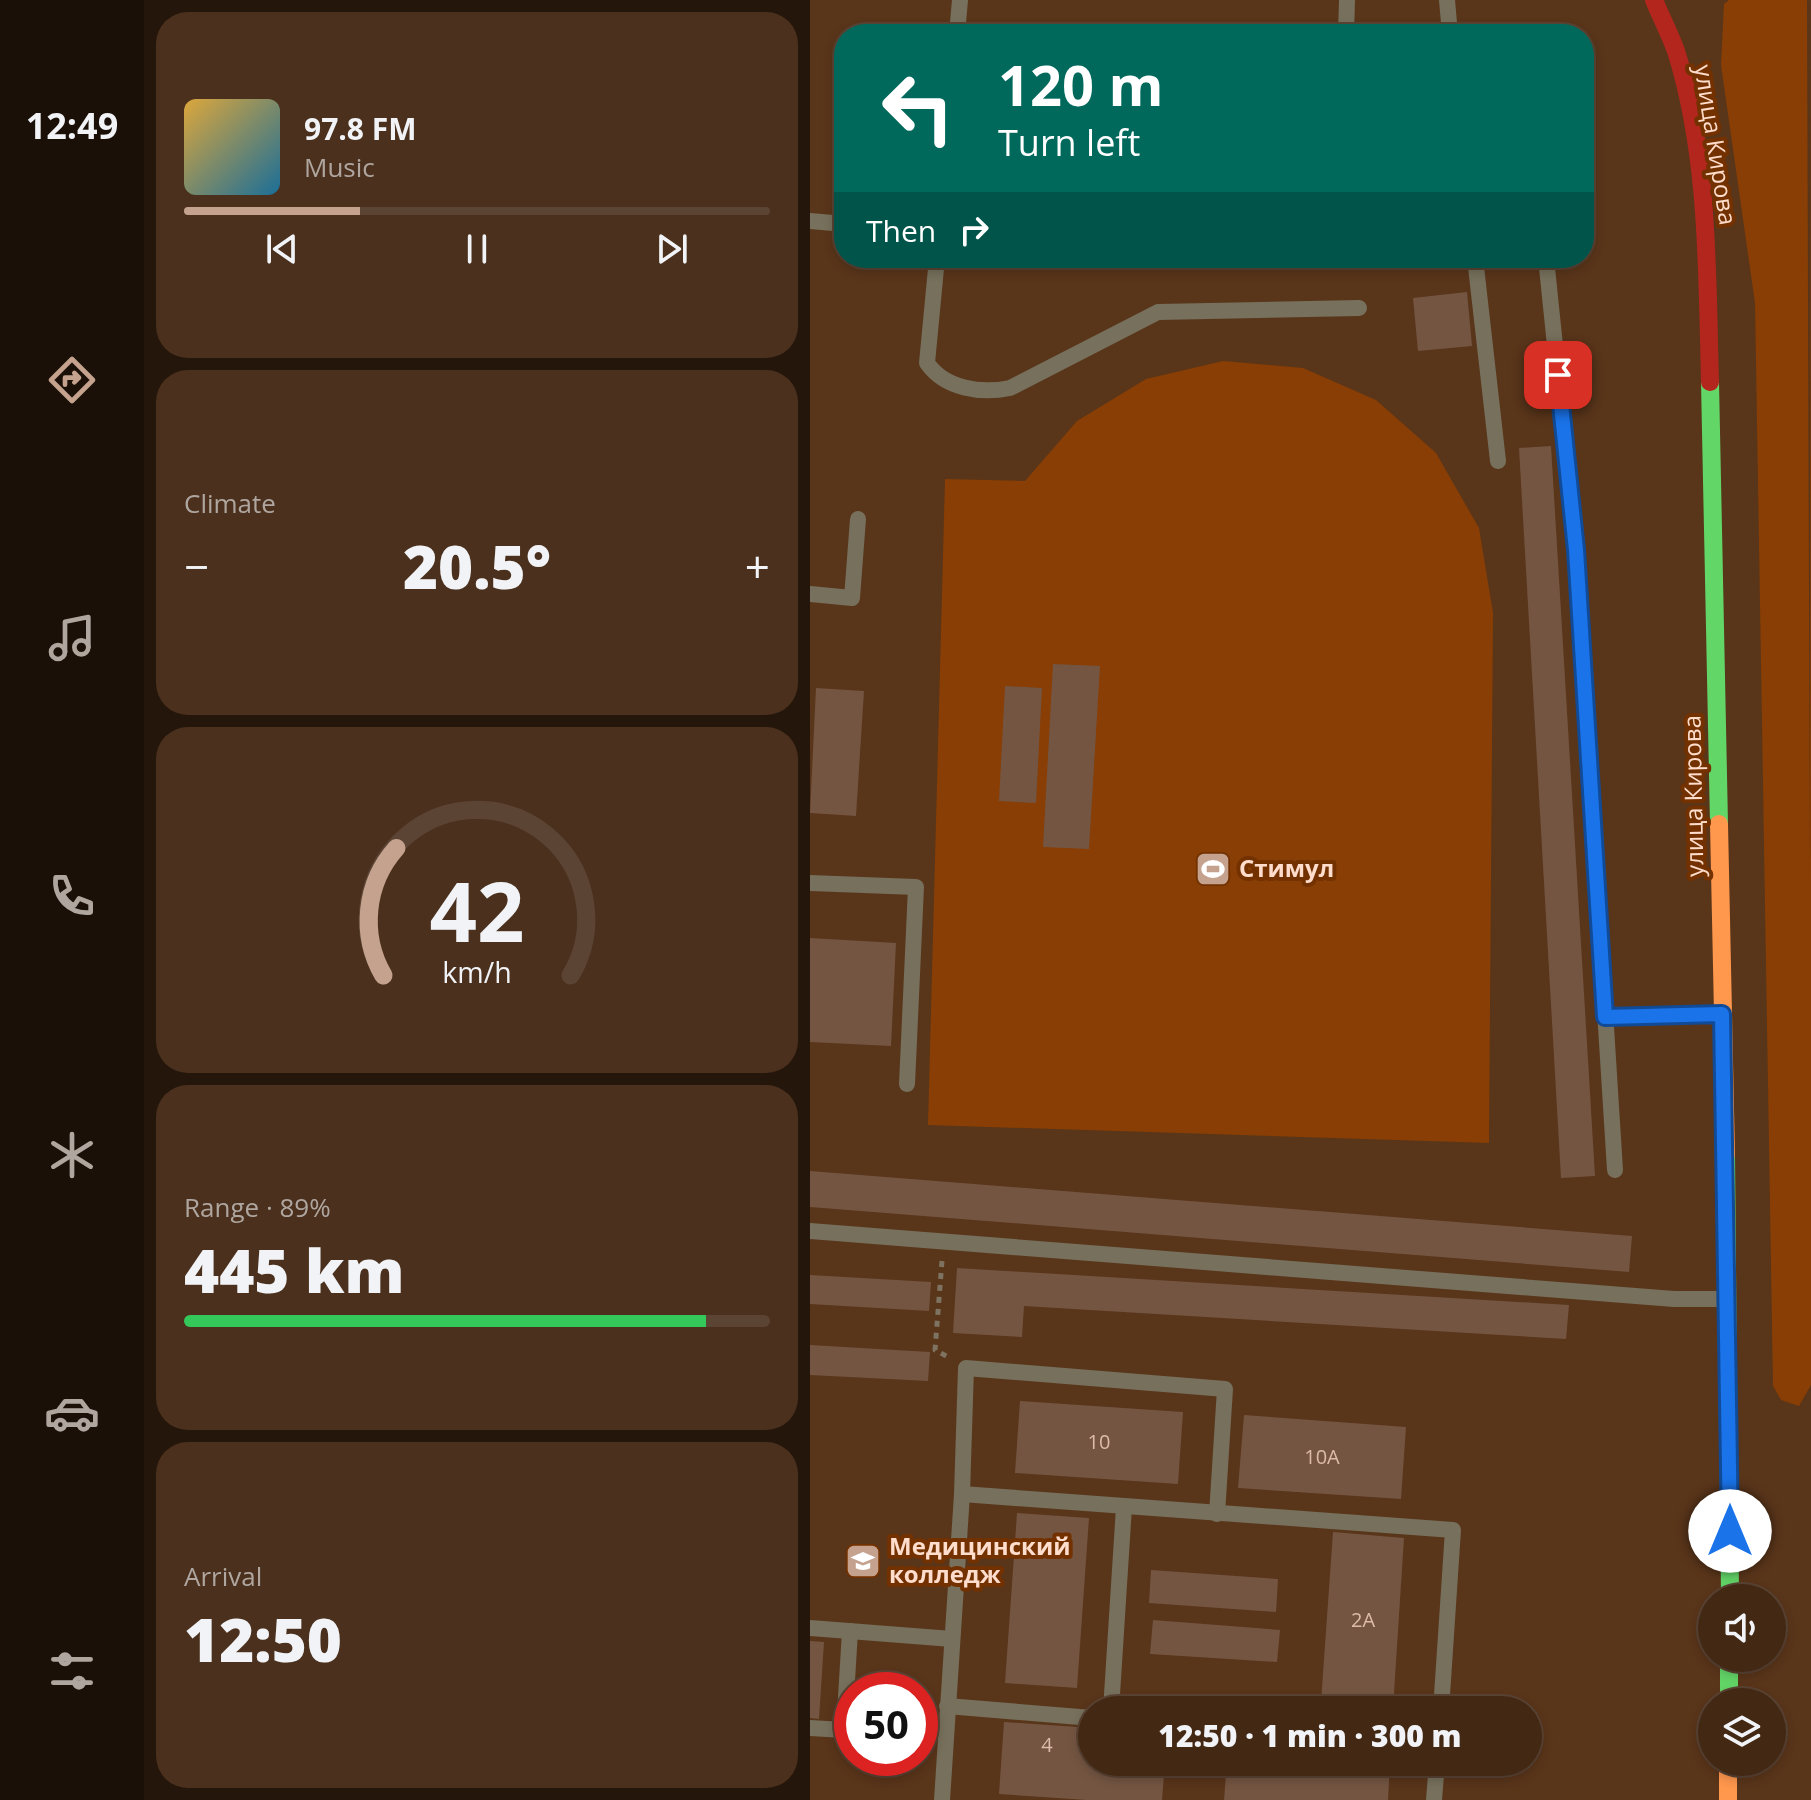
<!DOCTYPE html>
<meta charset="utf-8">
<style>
body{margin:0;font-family:"Open Sans",sans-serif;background:#4a301d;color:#f1f3f6;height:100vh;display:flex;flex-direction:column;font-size:30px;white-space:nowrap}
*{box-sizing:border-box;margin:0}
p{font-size:26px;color:#afa6a0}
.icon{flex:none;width:44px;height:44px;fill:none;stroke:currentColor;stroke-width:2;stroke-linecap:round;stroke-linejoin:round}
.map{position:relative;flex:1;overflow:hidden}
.details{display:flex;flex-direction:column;gap:12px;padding:12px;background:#25160b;width:666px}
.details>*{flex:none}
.guide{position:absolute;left:24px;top:24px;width:760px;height:244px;border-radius:32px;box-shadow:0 4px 12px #0003,0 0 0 2px #5b4434;background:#00695c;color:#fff;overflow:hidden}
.controls{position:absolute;left:888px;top:1584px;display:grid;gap:16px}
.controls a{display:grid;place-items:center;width:88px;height:88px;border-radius:50%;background:#432814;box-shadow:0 4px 12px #0003,0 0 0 2px #5b4434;font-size:40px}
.speed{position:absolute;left:24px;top:1672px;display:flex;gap:16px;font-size:40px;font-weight:700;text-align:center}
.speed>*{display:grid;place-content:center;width:104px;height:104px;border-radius:50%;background:#432814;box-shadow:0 4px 12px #0003,0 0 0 2px #5b4434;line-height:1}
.speed .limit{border:12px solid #d22;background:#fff;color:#111}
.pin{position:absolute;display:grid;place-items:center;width:68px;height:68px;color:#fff;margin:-34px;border-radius:16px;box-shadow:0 4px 12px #0006}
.me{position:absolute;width:88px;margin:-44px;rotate:0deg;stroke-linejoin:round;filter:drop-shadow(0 0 6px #0008)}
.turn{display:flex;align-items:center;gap:28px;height:168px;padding:0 32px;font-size:36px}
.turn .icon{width:104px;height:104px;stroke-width:2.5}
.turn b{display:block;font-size:56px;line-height:68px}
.then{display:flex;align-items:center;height:76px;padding:0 32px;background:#0003;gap:16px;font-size:30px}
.big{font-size:60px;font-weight:800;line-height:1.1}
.details .card{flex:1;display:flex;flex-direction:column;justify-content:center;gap:12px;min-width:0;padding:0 28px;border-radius:32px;background:#4a301d}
.details .dial{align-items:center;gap:0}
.dial svg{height:208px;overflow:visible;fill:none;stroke:#5b4434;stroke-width:7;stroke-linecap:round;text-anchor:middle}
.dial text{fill:#f1f3f6;stroke:none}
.song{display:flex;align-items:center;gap:24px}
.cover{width:96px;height:96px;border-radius:12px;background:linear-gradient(135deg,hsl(40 70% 55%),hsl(200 70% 35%))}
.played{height:8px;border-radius:4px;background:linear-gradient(90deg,#c4a28e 30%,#5b4434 30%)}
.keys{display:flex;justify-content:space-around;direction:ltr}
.heat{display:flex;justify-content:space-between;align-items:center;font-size:44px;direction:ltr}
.charge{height:12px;border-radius:6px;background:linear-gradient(90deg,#34c759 89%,#5b4434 0)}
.trip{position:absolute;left:268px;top:1696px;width:464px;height:80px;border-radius:40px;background:#432814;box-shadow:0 4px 12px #0003,0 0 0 2px #5b4434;font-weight:800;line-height:80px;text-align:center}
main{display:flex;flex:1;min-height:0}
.tabs{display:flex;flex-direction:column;width:144px;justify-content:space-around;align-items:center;background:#1b1008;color:#afa6a0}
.tabs .icon{width:56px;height:56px}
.tabs .selected{color:#c4a28e}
.tabs b{font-size:36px;color:#f1f3f6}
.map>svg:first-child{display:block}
.green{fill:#883e04}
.building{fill:#745542}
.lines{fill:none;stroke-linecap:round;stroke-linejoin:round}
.path{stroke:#7e7260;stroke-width:5;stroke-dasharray:6 6;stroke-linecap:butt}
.lane{stroke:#76705c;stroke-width:16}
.fast{stroke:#63d668;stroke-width:18}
.slow{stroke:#ff974d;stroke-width:18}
.jam{stroke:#b3261e;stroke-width:18}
.route-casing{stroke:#114b97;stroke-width:20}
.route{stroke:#1a73e8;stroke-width:14}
.labels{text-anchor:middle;stroke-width:8;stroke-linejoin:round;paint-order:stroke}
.number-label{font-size:20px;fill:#dcbbaa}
.street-label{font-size:24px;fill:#feddcc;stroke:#733100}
.poi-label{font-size:24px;font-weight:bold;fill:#feddcc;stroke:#733100;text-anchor:start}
</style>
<main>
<nav class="tabs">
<b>12:49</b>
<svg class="icon selected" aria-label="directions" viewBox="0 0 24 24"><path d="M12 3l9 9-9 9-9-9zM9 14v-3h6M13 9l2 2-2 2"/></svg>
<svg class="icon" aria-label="music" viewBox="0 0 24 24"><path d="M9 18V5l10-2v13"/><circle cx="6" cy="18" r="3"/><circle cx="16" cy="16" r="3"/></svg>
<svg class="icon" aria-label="phone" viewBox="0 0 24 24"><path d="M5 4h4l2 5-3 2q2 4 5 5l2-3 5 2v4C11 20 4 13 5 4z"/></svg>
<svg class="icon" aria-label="climate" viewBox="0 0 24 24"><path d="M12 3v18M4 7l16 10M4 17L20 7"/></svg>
<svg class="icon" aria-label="car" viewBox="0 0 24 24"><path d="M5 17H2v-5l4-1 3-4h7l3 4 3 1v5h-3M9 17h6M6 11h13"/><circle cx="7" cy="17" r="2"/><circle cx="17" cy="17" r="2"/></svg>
<svg class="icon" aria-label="filters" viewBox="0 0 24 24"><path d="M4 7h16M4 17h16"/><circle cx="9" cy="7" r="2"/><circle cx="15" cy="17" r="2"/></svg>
</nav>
<section class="details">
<div class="card">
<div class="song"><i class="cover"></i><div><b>97.8 FM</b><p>Music</p></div></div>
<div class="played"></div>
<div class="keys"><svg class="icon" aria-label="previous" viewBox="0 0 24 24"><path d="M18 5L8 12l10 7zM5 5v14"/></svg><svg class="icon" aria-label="pause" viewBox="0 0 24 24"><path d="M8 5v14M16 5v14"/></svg><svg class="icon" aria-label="next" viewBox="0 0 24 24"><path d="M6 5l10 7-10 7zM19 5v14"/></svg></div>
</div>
<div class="card"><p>Climate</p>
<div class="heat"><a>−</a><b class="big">20.5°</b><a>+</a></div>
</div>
<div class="card dial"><svg viewBox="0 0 100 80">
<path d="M14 69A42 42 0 1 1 86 69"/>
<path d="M14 69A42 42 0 0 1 19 20" stroke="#c4a28e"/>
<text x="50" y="56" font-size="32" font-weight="700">42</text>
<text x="50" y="72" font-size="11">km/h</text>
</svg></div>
<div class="card"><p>Range · 89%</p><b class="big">445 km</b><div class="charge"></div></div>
<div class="card"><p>Arrival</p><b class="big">12:50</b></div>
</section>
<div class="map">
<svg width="1001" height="1800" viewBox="0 0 1001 1800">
<rect width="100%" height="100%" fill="#59351a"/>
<g class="green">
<polygon points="919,0 997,0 1000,884 1001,0 1001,1385 989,1406 971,1400 963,1386 945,303 911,65 914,4"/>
<polygon points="413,361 493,368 566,400 626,453 669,528 683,613 679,1143 118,1125 135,479 215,481 267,421 336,379"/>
</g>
<g class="building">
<polygon points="296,258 346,258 345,263"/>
<polygon points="425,258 538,258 537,268"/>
<polygon points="657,292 662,346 608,351 603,298"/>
<polygon points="741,446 785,1176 751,1178 709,448"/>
<polygon points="243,664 290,666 279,849 233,847"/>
<polygon points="195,686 232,688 226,803 189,801"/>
<polygon points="6,688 54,691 46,816 0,813"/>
<polygon points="0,938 86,943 81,1046 0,1042"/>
<polygon points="0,1171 822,1236 819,1272 0,1207"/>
<polygon points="147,1268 759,1305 756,1339 214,1306 212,1337 143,1333"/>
<polygon points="0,1275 121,1282 119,1311 0,1304"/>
<polygon points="0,1345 120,1352 118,1381 0,1375"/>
<polygon points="210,1401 373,1412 368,1484 205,1473"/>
<polygon points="434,1415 596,1427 591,1499 428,1488"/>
<polygon points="207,1513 279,1518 267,1688 195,1683"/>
<polygon points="523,1532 594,1538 583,1708 511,1702"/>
<polygon points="341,1570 468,1579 466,1612 339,1603"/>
<polygon points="343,1620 470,1630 467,1662 340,1654"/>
<polygon points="0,1641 14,1642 9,1719 0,1718"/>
<polygon points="194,1722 282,1728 282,1762 355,1762 352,1800 277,1800 189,1794"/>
<polygon points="417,1762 580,1762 578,1800 414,1800"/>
</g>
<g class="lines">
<polyline class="path" points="132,1261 125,1350 140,1358"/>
<g class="lane">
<polyline points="637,0 640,34"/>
<polyline points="147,34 150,0"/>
<polyline points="536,34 537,0"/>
<polyline points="0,221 34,224"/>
<path d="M127 258 117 363C135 389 171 394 200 388L348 312 549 308"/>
<polyline points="665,258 688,461"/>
<polyline points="736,258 766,550 805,1170"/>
<polyline points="0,594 42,598 48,519"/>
<polyline points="0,883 106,887 97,1084"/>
<polyline points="795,1017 911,1014"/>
<polyline points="0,1231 864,1299 916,1299"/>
<polyline points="152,1494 643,1530 631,1710"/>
<polyline points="0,1628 142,1639"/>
<polyline points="137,1706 282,1718"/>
<polyline points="301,1710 314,1507"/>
<polyline points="0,1728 34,1730 40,1631"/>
<polyline points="132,1800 152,1494 156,1368 415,1389 407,1514"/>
<polyline points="624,1800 627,1762"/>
</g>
<g class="fast">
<polyline points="900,382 909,824"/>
<polyline points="916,1155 920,1598"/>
<polyline points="919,1658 919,1702"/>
</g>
<g class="slow">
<polyline points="909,824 916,1155"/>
<polyline points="918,1762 918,1800"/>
</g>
<path class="jam" d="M844 0C851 17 860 34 866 51 899 156 897 273 900 382"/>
</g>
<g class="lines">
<g class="route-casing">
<polyline id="route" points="748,375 766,550 795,1017 912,1014 920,1531"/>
</g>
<use href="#route" class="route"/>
</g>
<defs>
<g id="stadium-square" transform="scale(1.8)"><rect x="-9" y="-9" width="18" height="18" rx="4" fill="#c4a28e" stroke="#733100"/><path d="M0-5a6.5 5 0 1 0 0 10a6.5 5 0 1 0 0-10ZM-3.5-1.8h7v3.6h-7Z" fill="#fff"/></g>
<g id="university-square" transform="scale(1.8)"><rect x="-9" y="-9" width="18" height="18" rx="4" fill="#c4a28e" stroke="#733100"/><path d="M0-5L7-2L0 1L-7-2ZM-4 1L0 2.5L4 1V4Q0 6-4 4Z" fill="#fff"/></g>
</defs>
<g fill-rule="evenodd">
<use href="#stadium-square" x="403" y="869"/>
<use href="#university-square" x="53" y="1561"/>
</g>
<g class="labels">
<g class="number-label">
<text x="289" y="1449">10</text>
<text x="512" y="1464">10А</text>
<text x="553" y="1627">2А</text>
<text x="237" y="1752">4</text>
</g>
<g class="street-label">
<text transform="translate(905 145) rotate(81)" y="8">улица Кирова</text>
<text transform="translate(884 796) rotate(-91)" y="8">улица Кирова</text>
</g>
<g class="poi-label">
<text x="429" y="877">Стимул</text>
<text x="79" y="1555">Медицинский<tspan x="79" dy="28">колледж</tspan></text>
</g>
</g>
</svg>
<div class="controls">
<a><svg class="icon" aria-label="sound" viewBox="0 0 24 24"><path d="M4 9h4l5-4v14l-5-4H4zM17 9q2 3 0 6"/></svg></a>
<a><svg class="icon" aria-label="layers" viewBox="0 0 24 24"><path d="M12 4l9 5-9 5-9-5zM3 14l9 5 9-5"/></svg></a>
</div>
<div class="speed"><div class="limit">50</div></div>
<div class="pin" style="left:748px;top:375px;background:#d93025"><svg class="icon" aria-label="arrive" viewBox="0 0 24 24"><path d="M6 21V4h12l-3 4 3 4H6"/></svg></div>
<svg class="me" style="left:920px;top:1531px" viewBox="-20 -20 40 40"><circle r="19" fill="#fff"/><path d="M0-13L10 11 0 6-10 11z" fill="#1a73e8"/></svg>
<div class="trip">12:50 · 1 min · 300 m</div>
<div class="guide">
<div class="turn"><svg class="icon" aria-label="left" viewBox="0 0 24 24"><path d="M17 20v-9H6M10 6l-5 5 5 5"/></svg><div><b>120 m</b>Turn left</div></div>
<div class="then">Then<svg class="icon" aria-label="right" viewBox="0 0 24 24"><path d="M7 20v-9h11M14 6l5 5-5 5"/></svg></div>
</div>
</div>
</main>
